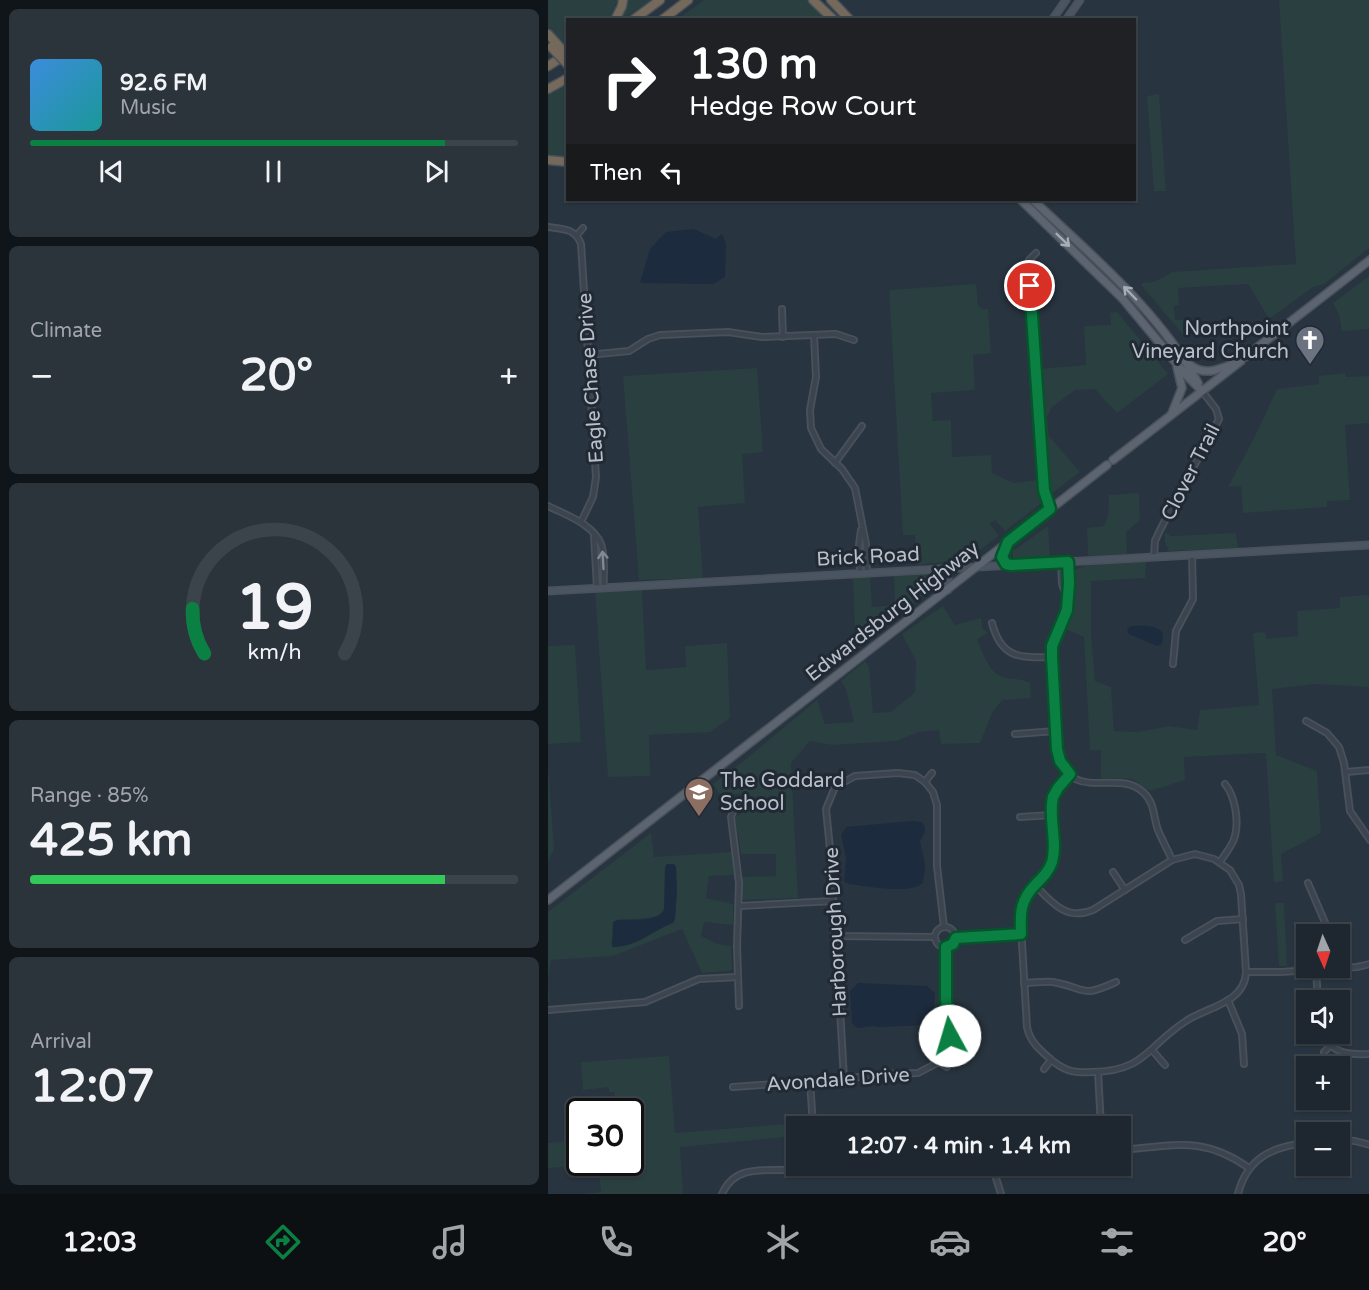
<!DOCTYPE html>
<meta charset="utf-8">
<style>
body{margin:0;font-family:"Varela Round",sans-serif;background:#2b333b;color:#f1f3f6;height:100vh;display:flex;flex-direction:column;font-size:22px;white-space:nowrap}
*{box-sizing:border-box;margin:0}
p{font-size:20px;color:#a1a5aa}
.icon{flex:none;width:33px;height:33px;fill:none;stroke:currentColor;stroke-width:2;stroke-linecap:round;stroke-linejoin:round}
.map{position:relative;flex:1;overflow:hidden}
.sheet{display:flex;flex-direction:column;gap:9px;padding:9px;background:#10151a;width:548px}
.sheet>*{flex:none}
.hud{position:absolute;left:18px;top:18px;width:570px;height:183px;border-radius:0px;box-shadow:0 2px 4px #0004,0 0 0 2px #3c444b;background:#202124;color:#fff;overflow:hidden}
.needle{width:39px;rotate:177deg}
.buttons{position:absolute;left:748px;top:924px;display:grid;gap:12px}
.buttons a{display:grid;place-items:center;width:54px;height:54px;border-radius:0px;background:#1e272f;box-shadow:0 2px 4px #0004,0 0 0 2px #3c444b;font-size:30px}
.speed{position:absolute;left:18px;top:1098px;display:flex;gap:12px;font-size:30px;font-weight:700;text-align:center}
.speed>*{display:grid;place-content:center;width:78px;height:78px;border-radius:50%;background:#1e272f;box-shadow:0 2px 4px #0004,0 0 0 2px #3c444b;line-height:1}
.speed .limit{border:3px solid #111;border-radius:9px;background:#fff;color:#111}
.pin{position:absolute;display:grid;place-items:center;width:51px;height:51px;color:#fff;margin:-26px;border:3px solid #fff;border-radius:50%;box-shadow:0 2px 6px #0007}
.me{position:absolute;width:66px;margin:-33px;rotate:354deg;stroke-linejoin:round;filter:drop-shadow(0 0 4px #0008)}
.turn{display:flex;align-items:center;gap:21px;height:126px;padding:0 24px;font-size:27px}
.turn .icon{width:78px;height:78px;stroke-width:2.5}
.turn b{display:block;font-size:42px;line-height:51px}
.then{display:flex;align-items:center;height:57px;padding:0 24px;background:#0003;gap:12px;font-size:22px}
.big{font-size:45px;font-weight:800;line-height:1.1}
.sheet .card{flex:1;display:flex;flex-direction:column;justify-content:center;gap:9px;min-width:0;padding:0 21px;border-radius:9px;background:#2b333b}
.sheet .dial{align-items:center;gap:0}
.dial svg{height:156px;overflow:visible;fill:none;stroke:#3c444b;stroke-width:7;stroke-linecap:round;text-anchor:middle}
.dial text{fill:#f1f3f6;stroke:none}
.song{display:flex;align-items:center;gap:18px}
.cover{width:72px;height:72px;border-radius:9px;background:linear-gradient(135deg,hsl(210 70% 55%),hsl(180 70% 35%))}
.played{height:6px;border-radius:3px;background:linear-gradient(90deg,#0b8043 85%,#3c444b 85%)}
.keys{display:flex;justify-content:space-around;direction:ltr}
.heat{display:flex;justify-content:space-between;align-items:center;font-size:33px;direction:ltr}
.charge{height:9px;border-radius:4px;background:linear-gradient(90deg,#34c759 85%,#3c444b 0)}
.trip{position:absolute;left:238px;top:1116px;width:345px;height:60px;border-radius:0px;background:#1e272f;box-shadow:0 2px 4px #0004,0 0 0 2px #3c444b;font-weight:800;line-height:60px;text-align:center}
.tab-bar{display:flex;height:96px;justify-content:space-around;align-items:center;background:#0c1013;color:#a1a5aa}
.tab-bar .icon{width:42px;height:42px}
.tab-bar .active{color:#0b8043}
.tab-bar b{font-size:27px;color:#f1f3f6}
main{display:flex;flex:1;min-height:0}
.map>svg:first-child{display:block}
.green{fill:#2a3f40;fill-rule:evenodd}
.water{fill:#1c2b3d}
.lines{fill:none;stroke-linecap:round;stroke-linejoin:round}
.street-casing{stroke:#49515b;stroke-width:8}
.secondary-casing{stroke:#49515b;stroke-width:9}
.primary-casing{stroke:#49515b;stroke-width:10}
.highway-casing{stroke:#47505a;stroke-width:11}
.street{stroke:#3c454f;stroke-width:4.5}
.secondary{stroke:#4b5562;stroke-width:6}
.primary{stroke:#5b646f;stroke-width:7}
.highway{stroke:#74695a;stroke-width:8}
.highway-bridge-casing{stroke:#47505a;stroke-width:11;stroke-linecap:butt}
.highway-bridge{stroke:#74695a;stroke-width:8}
.oneway{stroke:#a6aeb8}
.oneway2{stroke:#818993}
.route-casing{stroke:#07532c;stroke-width:15}
.route{stroke:#0b8043;stroke-width:10}
.labels{text-anchor:middle;stroke-width:6;stroke-linejoin:round;paint-order:stroke}
.poi-label{font-size:20px;fill:#b9c0ca;stroke:#212a34;text-anchor:end}
.street-label{font-size:20px;fill:#b9c0ca;stroke:#212a34}
</style>
<main>
<section class="sheet">
<div class="card">
<div class="song"><i class="cover"></i><div><b>92.6 FM</b><p>Music</p></div></div>
<div class="played"></div>
<div class="keys"><svg class="icon" aria-label="previous" viewBox="0 0 24 24"><path d="M18 5L8 12l10 7zM5 5v14"/></svg><svg class="icon" aria-label="pause" viewBox="0 0 24 24"><path d="M8 5v14M16 5v14"/></svg><svg class="icon" aria-label="next" viewBox="0 0 24 24"><path d="M6 5l10 7-10 7zM19 5v14"/></svg></div>
</div>
<div class="card"><p>Climate</p>
<div class="heat"><a>−</a><b class="big">20°</b><a>+</a></div>
</div>
<div class="card dial"><svg viewBox="0 0 100 80">
<path d="M14 69A42 42 0 1 1 86 69"/>
<path d="M14 69A42 42 0 0 1 8 46" stroke="#0b8043"/>
<text x="50" y="56" font-size="32" font-weight="700">19</text>
<text x="50" y="72" font-size="11">km/h</text>
</svg></div>
<div class="card"><p>Range · 85%</p><b class="big">425 km</b><div class="charge"></div></div>
<div class="card"><p>Arrival</p><b class="big">12:07</b></div>
</section>
<div class="map">
<svg width="822" height="1194" viewBox="0 0 822 1194">
<rect width="100%" height="100%" fill="#28343f"/>
<g class="green">
<polygon points="0,0 70,0 61,19 20,20 19,48 0,27"/>
<polygon points="78,0 103,0 75,19 70,20"/>
<polygon points="156,0 259,0 279,19 130,19"/>
<path d="M731 0H821V248L776 284 765 287 721 319 700 284 630 288 631 305 626 306 627 320H642V329L638 338 593 285 594 283C607 283 614 278 624 272L748 264Z"/>
<polygon points="19,84 19,159 0,158 0,95"/>
<polygon points="611,94 618,191 606,191 599,96"/>
<polygon points="821,276 821,329 794,331 791,314 785,303"/>
<polygon points="428,284 430,305 434,309 440,309 443,353 425,355 427,390 383,393 385,421 403,420 404,457 443,455 444,473 466,483 490,480 491,488 494,488 495,502 457,531 447,520 442,524 451,536 417,560 369,565 367,535 355,535 341,290"/>
<polygon points="569,312 620,374 569,413 547,389 527,390 504,407 499,417 501,436 532,472 503,494 499,488 490,369 538,365 536,326 563,325 562,313"/>
<polygon points="209,368 215,452 194,454 197,503 150,507 155,578 91,580 75,376"/>
<polygon points="821,371 821,423 797,425 802,500 779,501 779,507 695,513 693,486 680,487 706,438 729,389 771,384 771,376 797,373 798,377 821,376"/>
<polygon points="591,493 592,520 578,532 579,554 540,556 539,528 556,526 560,516 561,495"/>
<polygon points="500,526 502,559 465,558 465,551"/>
<polygon points="617,532 623,536 688,533 690,548 621,551 617,542"/>
<path d="M598 562 597 578 543 581V633L547 681 563 687 566 731 590 732 621 726 649 730 652 710 711 705 705 633 717 632 719 639 750 636 749 611 792 608V597L821 595V687L767 684 724 689 728 755 769 771 773 833 733 854 735 881 726 883 718 753 636 757 637 780 602 791 584 779 553 778V750H542L536 637 517 629 523 615 525 572C537 560 580 562 598 562Z"/>
<polygon points="390,573 394,575 396,580 314,642 307,634 305,577 322,576 324,607 347,605 346,575"/>
<polygon points="94,590 98,670 138,667 137,646 179,643 182,718 162,732 101,735 102,776 60,777 47,592"/>
<path d="M395 606 407 625 433 618 434 628 440 633 429 639C435 653 441 675 458 678 467 679 474 679 482 683L483 698 455 700 445 711 432 743 393 744 391 730 371 732 348 741 284 745 262 741 243 763 250 898 196 900 194 899V877L228 876V854H193L187 819 189 816C197 812 202 808 199 798 190 790 181 794 178 804L165 784 192 764 269 700 277 724 306 722 298 689 293 681 317 661 321 667 325 713 343 712 367 692 368 661 354 634Z"/>
<polygon points="27,645 33,742 0,744 0,646"/>
<polygon points="0,764 6,849 0,861"/>
<path d="M103 833 106 857 184 852 186 875 161 876 158 898 185 904V925L156 922 153 936 169 944 183 946 184 969 182 971 154 973 134 929 65 956 3 960 0 981 2 1002H0V912ZM117 867 129 889 127 919 91 941 63 944 69 920C123 917 118 921 117 867Z"/>
<polygon points="727,903 736,903 739,966 731,966"/>
<polygon points="121,1056 127,1133 261,1122 261,1126 249,1126 249,1136 132,1147 135,1194 33,1194 53,1192 50,1164 0,1168 0,1143 31,1140 31,1126 32,1162 82,1162 82,1112 68,1111 66,1092 61,1092 61,1087 35,1090 33,1062"/>
</g>
<g class="water">
<polygon points="146,229 168,239 174,234 178,244 177,277 165,284 92,283 102,249 118,232"/>
<path d="M583 626C594 626 608 624 615 633L614 644 609 646 581 634 579 629Z"/>
<path d="M364 821 374 822C379 830 377 833 372 841 373 850 377 858 377 867 377 872 375 878 375 883 361 895 319 886 301 884L296 881 298 859 293 834 299 827Z"/>
<path d="M119 864H126L128 867 129 889 127 919 125 923C104 931 87 948 64 947L65 922 69 920C82 919 109 923 116 910L117 867Z"/>
<path d="M310 983 379 986 387 993 385 1022 380 1025 330 1027C322 1025 316 1028 309 1028L304 1023 302 991Z"/>
</g>
<g class="lines">
<g class="street-casing">
<g id="street">
<path d="M0 227C15 229 27 228 33 244L48 477 45 497 33 522"/>
<polyline points="29,235 35,228"/>
<polyline points="488,253 481,260 480,265 496,490 502,509"/>
<polyline points="234,309 235,337"/>
<polyline points="266,335 268,377 262,410 263,428 273,449 294,469 307,488 318,544 319,573"/>
<polyline points="40,355 81,351 100,339 112,335 180,332 214,337 288,334 306,340"/>
<polyline points="287,463 314,426"/>
<path d="M0 506C18 515 45 524 53 544 58 557 55 574 56 587"/>
<polyline points="46,535 49,588"/>
<polyline points="606,557 607,541 612,530 671,419 668,409 654,391"/>
<polyline points="513,562 514,584 518,595"/>
<path d="M520 562 521 583 519 610 504 651 509 749C521 807 568 767 595 792 607 803 605 816 610 830 614 840 620 850 624 860"/>
<polyline points="312,573 311,545 313,530"/>
<path d="M444 623C453 658 471 658 504 657"/>
<polyline points="625,664 628,631 645,599 644,555"/>
<polyline points="758,721 779,733 791,747 796,763 802,811 822,840"/>
<polyline points="467,734 508,731"/>
<polyline points="798,772 822,770"/>
<polyline points="377,782 384,773"/>
<polyline points="287,787 278,809 284,869 286,936 290,974 296,1079"/>
<polyline points="287,787 307,776 350,773 367,775 377,782 385,792 389,805 389,866 396,927"/>
<polyline points="189,802 183,817 191,883 189,946 191,1006"/>
<polyline points="472,817 504,815"/>
<path d="M672 862C677 854 685 845 687 836 691 820 687 796 677 784"/>
<polyline points="565,872 577,890"/>
<polyline points="760,883 782,934"/>
<path d="M487 885C504 903 519 921 545 910L624 860 647 854 666 859 682 870 691 885 693 894 698 972C697 1003 659 1007 638 1021 599 1046 598 1071 544 1072 528 1073 519 1072 506 1062 494 1052 482 1043 479 1027L472 910C477 890 497 882 504 863 506 856 506 848 505 840 503 808 499 800 522 774"/>
<polyline points="191,906 285,901"/>
<circle cx="397" cy="937" r="10"/>
<polyline points="286,936 387,937"/>
<polyline points="408,937 473,934"/>
<polyline points="637,940 669,921 695,919"/>
<polyline points="768,970 770,1000"/>
<polyline points="698,972 733,972 809,967 822,964"/>
<path d="M476 983C486 983 496 981 505 982 539 988 531 999 568 982"/>
<polyline points="680,1000 694,1034 696,1064"/>
<polyline points="0,1010 97,1002 151,979 190,977"/>
<path d="M775 1034C784 1054 801 1055 822 1054"/>
<polyline points="604,1050 617,1065"/>
<polyline points="776,1052 782,1046"/>
<polyline points="391,1062 402,1044 398,999 398,947"/>
<polyline points="391,1062 399,1067"/>
<polyline points="496,1069 503,1060"/>
<polyline points="550,1072 553,1126"/>
<polyline points="262,1081 265,1126"/>
<polyline points="185,1087 296,1079 332,1074 370,1073 391,1062"/>
<polyline points="792,1140 807,1141 822,1145"/>
<path d="M573 1150C626 1146 654 1135 701 1168"/>
<polyline points="438,1166 447,1175 453,1194"/>
<path d="M174 1194C187 1164 217 1171 243 1170 258 1170 271 1168 285 1166"/>
<path d="M690 1194C699 1158 725 1146 759 1143"/>
</g>
</g>
<g class="secondary-casing">
<g id="secondary">
<polyline points="504,20 518,0"/>
<polyline points="518,20 532,0"/>
<polyline points="460,543 456,550 455,562 460,564"/>
<polyline points="391,569 400,577 400,590"/>
<polyline points="0,591 822,545"/>
</g>
</g>
<g class="primary-casing">
<g id="primary">
<polyline points="473,200 575,299 639,376 654,391"/>
<path d="M485 200C544 256 611 311 650 383"/>
<polyline points="697,357 822,260"/>
<path d="M642 365C656 376 670 370 685 364"/>
<polyline points="624,413 634,388 629,367"/>
<polyline points="565,460 693,361"/>
<polyline points="0,900 559,465"/>
</g>
</g>
<g class="highway-casing">
<g id="highway">
<polyline points="265,0 286,20"/>
<polyline points="283,0 302,20"/>
<polyline points="67,20 74,6 75,0"/>
<polyline points="85,20 112,0"/>
<polyline points="114,20 140,0"/>
<polyline points="0,34 9,44"/>
<polyline points="0,66 19,54"/>
<polyline points="0,89 20,78"/>
<polyline points="0,160 20,162"/>
</g>
</g>
<use href="#street" class="street"/>
<use href="#secondary" class="secondary"/>
<use href="#primary" class="primary"/>
<use href="#highway" class="highway"/>
<g class="highway-bridge-casing">
<g id="highway-bridge">
<polyline points="9,44 20,56"/>
<polyline points="3,47 20,65"/>
</g>
</g>
<use href="#highway-bridge" class="highway-bridge"/>
</g>
<defs><path id="oneway-shaft" d="M-6 0H5M1.5-3L5.5 0L1.5 3" fill="none" stroke-width="1.6" stroke-linecap="round" stroke-linejoin="round" transform="scale(1.5)"/></defs>
<g class="oneway">
<use href="#oneway-shaft" transform="translate(515 240) rotate(44)"/>
<use href="#oneway-shaft" transform="translate(582 293) rotate(-134)"/>
</g>
<use class="oneway2" href="#oneway-shaft" transform="translate(55 560) rotate(-93)"/>
<g class="lines">
<g class="route-casing">
<path id="route" d="M402 1036 398 999V947L405 944 408 938 473 934C472 913 472 900 488 884 495 877 501 871 504 862 510 841 500 818 505 797L510 788 522 774 512 761 509 749 504 657V646L519 610 521 583 520 562 463 565 458 564 454 557 460 542 502 509 496 490 482 286"/>
</g>
<use href="#route" class="route"/>
</g>
<defs>
<g id="church-pin" transform="scale(1.5)"><path d="M0 17L-7.5 6A9.5 9.5 0 1 1 7.5 6Z" fill="#6b7280" stroke="#212a34"/><path d="M-1.2-6h2.4v3.5h3.3v2.4h-3.3V6h-2.4V-.1h-3.3v-2.4h3.3Z" fill="#fff"/></g>
<g id="school-pin" transform="scale(1.5)"><path d="M0 17L-7.5 6A9.5 9.5 0 1 1 7.5 6Z" fill="#8d6e63" stroke="#212a34"/><path d="M0-5L7-2L0 1L-7-2ZM-4 1L0 2.5L4 1V4Q0 6-4 4Z" fill="#fff"/></g>
</defs>
<g fill-rule="evenodd">
<use href="#church-pin" x="762" y="340"/>
<use href="#school-pin" x="151" y="792"/>
</g>
<g class="labels">
<g class="poi-label">
<text x="741" y="335">Northpoint<tspan x="741" dy="23">Vineyard Church</tspan></text>
<text x="172" y="787" text-anchor="start">The Goddard<tspan x="172" dy="23">School</tspan></text>
</g>
<g class="street-label">
<text transform="translate(42 378) rotate(-94)" y="7">Eagle Chase Drive</text>
<text transform="translate(642 472) rotate(-63)" y="7">Clover Trail</text>
<text transform="translate(320 556) rotate(-3)" y="7">Brick Road</text>
<text transform="translate(344 611) rotate(-38)" y="7">Edwardsburg Highway</text>
<text transform="translate(287 932) rotate(-93)" y="7">Harborough Drive</text>
<text transform="translate(290 1079) rotate(-4)" y="7">Avondale Drive</text>
</g>
</g>
</svg>
<div class="buttons">
<a><svg class="needle" viewBox="-14 -14 28 28"><path d="M0-13l5 13h-10z" fill="#e53935"/><path d="M0 13l5-13h-10z" fill="#a1a5aa"/></svg></a>
<a><svg class="icon" aria-label="sound" viewBox="0 0 24 24"><path d="M4 9h4l5-4v14l-5-4H4zM17 9q2 3 0 6"/></svg></a>
<a>+</a>
<a>−</a>
</div>
<div class="speed"><div class="limit">30</div></div>
<div class="pin" style="left:482px;top:286px;background:#d93025"><svg class="icon" aria-label="arrive" viewBox="0 0 24 24"><path d="M6 21V4h12l-3 4 3 4H6"/></svg></div>
<svg class="me" style="left:402px;top:1036px" viewBox="-20 -20 40 40"><circle r="19" fill="#fff"/><path d="M0-13L10 11 0 6-10 11z" fill="#0b8043"/></svg>
<div class="trip">12:07 · 4 min · 1.4 km</div>
<div class="hud">
<div class="turn"><svg class="icon" aria-label="right" viewBox="0 0 24 24"><path d="M7 20v-9h11M14 6l5 5-5 5"/></svg><div><b>130 m</b>Hedge Row Court</div></div>
<div class="then">Then<svg class="icon" aria-label="left" viewBox="0 0 24 24"><path d="M17 20v-9H6M10 6l-5 5 5 5"/></svg></div>
</div>
</div>
</main>
<nav class="tab-bar">
<b>12:03</b>
<svg class="icon active" aria-label="directions" viewBox="0 0 24 24"><path d="M12 3l9 9-9 9-9-9zM9 14v-3h6M13 9l2 2-2 2"/></svg>
<svg class="icon" aria-label="music" viewBox="0 0 24 24"><path d="M9 18V5l10-2v13"/><circle cx="6" cy="18" r="3"/><circle cx="16" cy="16" r="3"/></svg>
<svg class="icon" aria-label="phone" viewBox="0 0 24 24"><path d="M5 4h4l2 5-3 2q2 4 5 5l2-3 5 2v4C11 20 4 13 5 4z"/></svg>
<svg class="icon" aria-label="climate" viewBox="0 0 24 24"><path d="M12 3v18M4 7l16 10M4 17L20 7"/></svg>
<svg class="icon" aria-label="car" viewBox="0 0 24 24"><path d="M5 17H2v-5l4-1 3-4h7l3 4 3 1v5h-3M9 17h6M6 11h13"/><circle cx="7" cy="17" r="2"/><circle cx="17" cy="17" r="2"/></svg>
<svg class="icon" aria-label="filters" viewBox="0 0 24 24"><path d="M4 7h16M4 17h16"/><circle cx="9" cy="7" r="2"/><circle cx="15" cy="17" r="2"/></svg>
<b>20°</b>
</nav>
